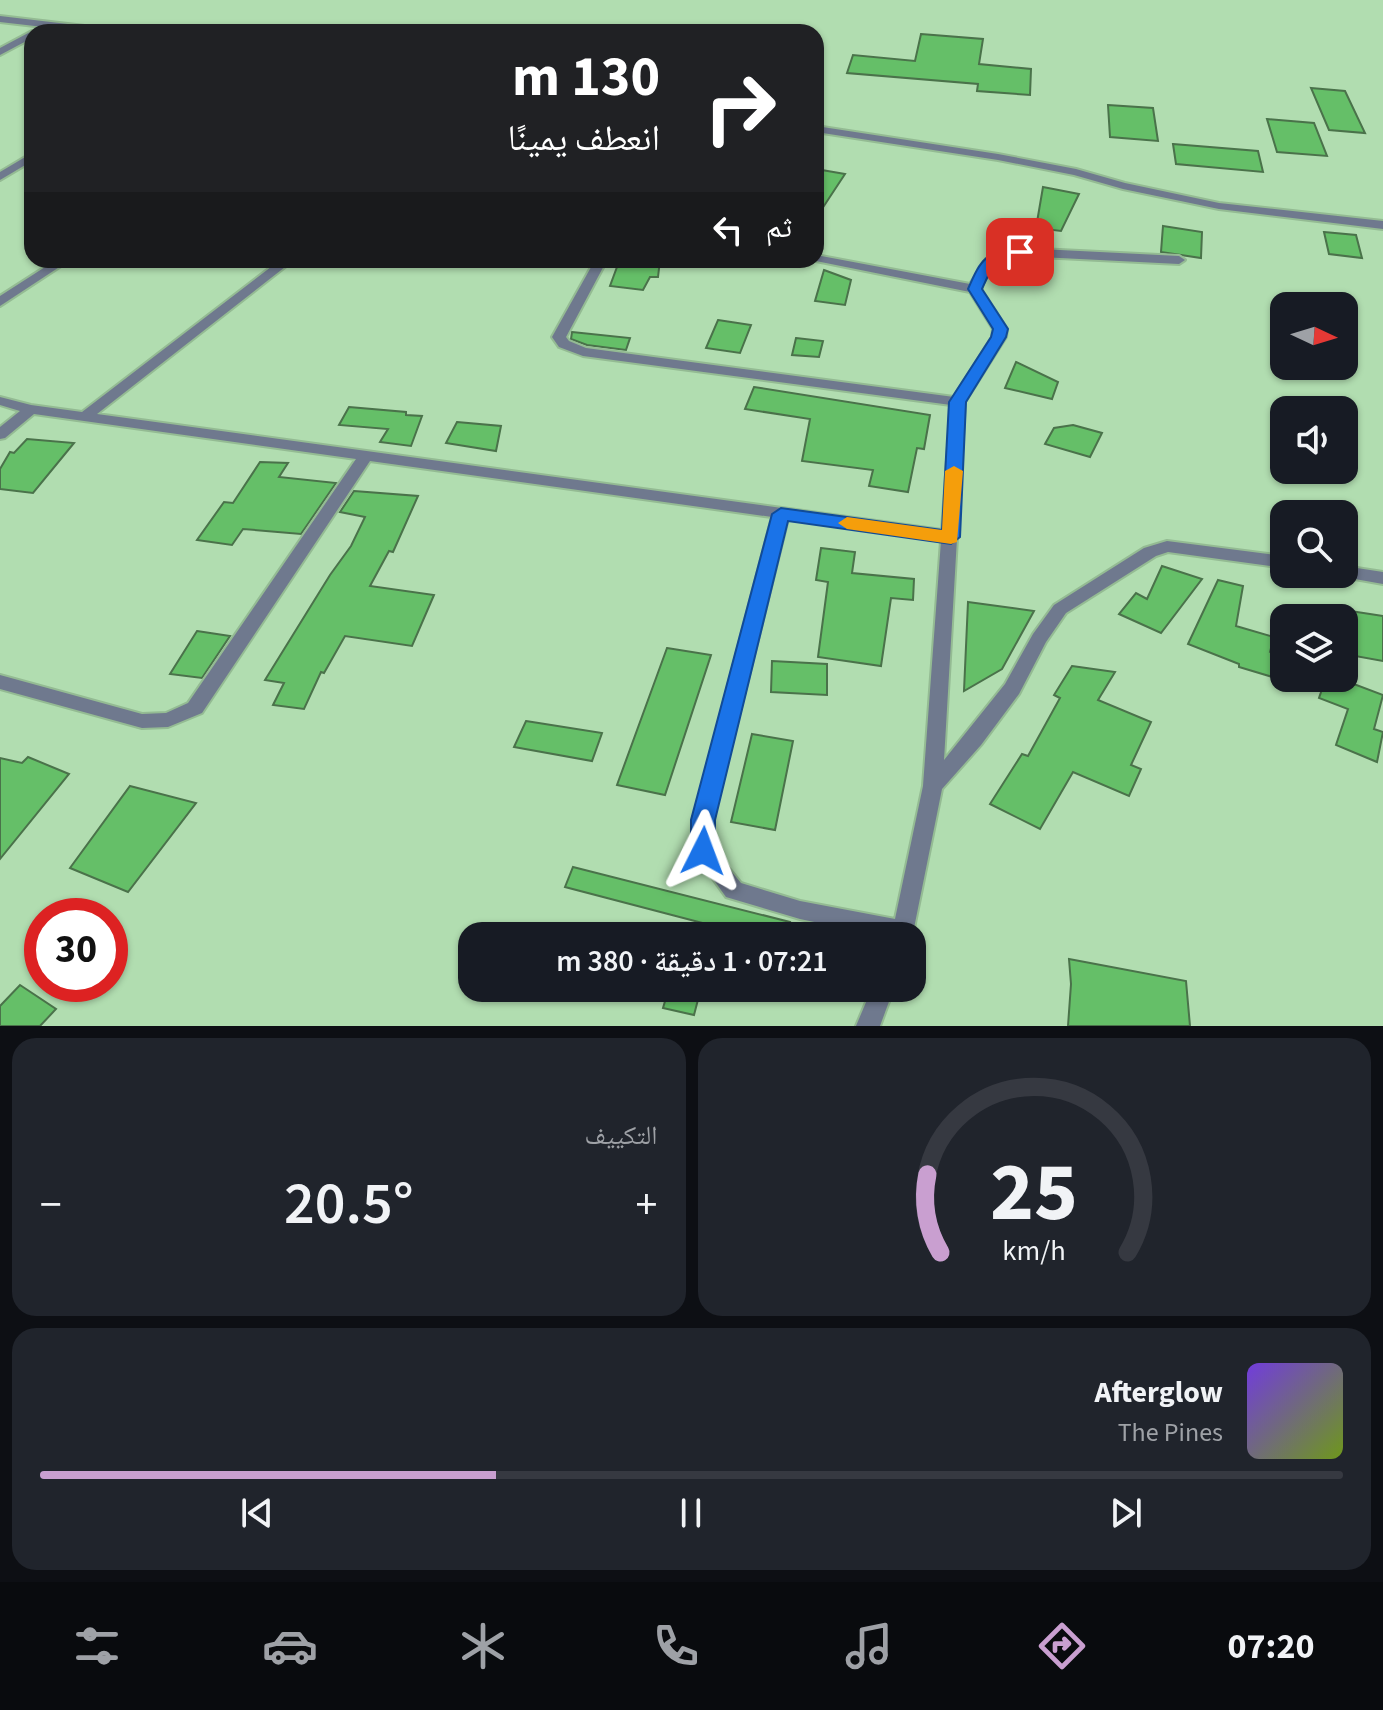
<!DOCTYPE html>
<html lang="ar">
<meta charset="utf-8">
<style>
body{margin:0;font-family:"Source Sans 3","Noto Naskh Arabic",sans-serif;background:#20242c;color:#f1f3f6;direction:rtl;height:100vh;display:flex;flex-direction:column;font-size:30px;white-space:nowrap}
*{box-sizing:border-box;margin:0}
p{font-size:26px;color:#9ea1a6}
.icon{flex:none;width:44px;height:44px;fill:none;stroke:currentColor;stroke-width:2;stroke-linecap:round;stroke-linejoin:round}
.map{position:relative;height:1026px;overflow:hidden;direction:ltr}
.drawer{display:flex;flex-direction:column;gap:12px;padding:12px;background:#0d0f14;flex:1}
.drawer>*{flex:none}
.guide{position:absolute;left:24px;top:24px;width:800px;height:244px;border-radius:24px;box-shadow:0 2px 6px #0004;direction:rtl;background:#202124;color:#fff;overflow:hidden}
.needle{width:52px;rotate:94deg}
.fabs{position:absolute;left:1270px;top:292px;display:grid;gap:16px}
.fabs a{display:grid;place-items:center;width:88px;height:88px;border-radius:16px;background:#171b24;box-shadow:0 2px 6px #0004;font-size:40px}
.speed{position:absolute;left:24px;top:898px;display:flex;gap:16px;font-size:40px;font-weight:700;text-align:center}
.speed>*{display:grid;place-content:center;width:104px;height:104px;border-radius:50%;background:#171b24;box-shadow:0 2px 6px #0004;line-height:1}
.speed .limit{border:12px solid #d22;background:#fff;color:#111}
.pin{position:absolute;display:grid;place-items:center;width:68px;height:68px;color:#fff;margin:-34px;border-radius:16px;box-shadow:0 4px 12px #0006}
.me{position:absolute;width:88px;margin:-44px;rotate:3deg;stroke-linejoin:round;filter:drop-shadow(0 0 6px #0008)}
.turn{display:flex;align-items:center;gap:28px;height:168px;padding:0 32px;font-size:36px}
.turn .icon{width:104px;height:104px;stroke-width:2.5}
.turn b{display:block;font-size:56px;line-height:68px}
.then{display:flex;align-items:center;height:76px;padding:0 32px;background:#0003;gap:16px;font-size:30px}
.big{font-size:60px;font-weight:600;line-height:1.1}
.drawer .widget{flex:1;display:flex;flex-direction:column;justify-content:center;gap:12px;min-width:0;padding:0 28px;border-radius:24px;background:#20242c}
.drawer .dial{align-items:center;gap:0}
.dial svg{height:208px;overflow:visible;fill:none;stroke:#363941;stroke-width:7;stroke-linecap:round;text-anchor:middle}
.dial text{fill:#f1f3f6;stroke:none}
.song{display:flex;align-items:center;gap:24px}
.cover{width:96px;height:96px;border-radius:12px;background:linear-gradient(135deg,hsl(260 70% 55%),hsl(80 70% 35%))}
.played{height:8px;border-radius:4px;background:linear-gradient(90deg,#c99fd0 35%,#363941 35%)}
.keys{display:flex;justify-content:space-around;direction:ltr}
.heat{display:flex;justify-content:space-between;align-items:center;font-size:44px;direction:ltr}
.drawer .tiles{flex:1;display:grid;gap:12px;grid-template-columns:1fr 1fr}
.widget:last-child{grid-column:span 2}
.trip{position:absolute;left:458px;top:922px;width:468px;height:80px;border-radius:24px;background:#171b24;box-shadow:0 2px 6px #0004;font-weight:600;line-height:80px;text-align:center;direction:rtl}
.dock{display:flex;height:128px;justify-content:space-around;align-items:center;background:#090b0e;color:#9ea1a6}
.dock .icon{width:56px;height:56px}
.dock .selected{color:#c99fd0}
.dock b{font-size:36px;color:#f1f3f6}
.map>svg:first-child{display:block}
.building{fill:#65bf68;stroke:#4a724a;stroke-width:2}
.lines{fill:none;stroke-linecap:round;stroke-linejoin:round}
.street-casing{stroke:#94bb93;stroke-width:4}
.street{fill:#6f798e;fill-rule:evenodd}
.route{fill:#1a73e8;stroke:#114b97;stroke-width:2}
.slow{fill:#f59e0b}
</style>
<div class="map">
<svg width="1383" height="1026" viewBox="0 0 1383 1026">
<rect width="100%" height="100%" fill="#b1ddb0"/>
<g class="building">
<polygon points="921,34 983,39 979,64 1031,69 1030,95 977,91 978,84 847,73 853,55 915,61"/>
<polygon points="1311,88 1345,91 1365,133 1329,130"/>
<polygon points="1108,105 1153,108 1158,141 1110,137"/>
<polygon points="1267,119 1314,123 1327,156 1277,152"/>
<polygon points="1173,144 1258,151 1263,172 1176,164"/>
<polygon points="816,169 845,174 816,218"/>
<polygon points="1043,187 1079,194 1061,231 1036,228"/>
<polygon points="1163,226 1202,232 1201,258 1161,252"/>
<polygon points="1324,232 1356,235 1362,258 1329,254"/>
<polygon points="625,260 660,260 658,277 650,277 643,290 610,286 617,267 621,267"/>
<polygon points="824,270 851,280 845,305 815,301"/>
<polygon points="718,320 751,325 740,353 706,348"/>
<polygon points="572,332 630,338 626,350 587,345 571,339"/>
<polygon points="796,338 823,341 819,357 792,355"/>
<polygon points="1016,362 1058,382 1052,399 1005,388"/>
<polygon points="754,387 930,415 924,449 917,448 908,492 869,486 873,470 802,461 810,419 745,409"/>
<polygon points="349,407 406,412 406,415 422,416 411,446 380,442 388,429 339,425"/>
<polygon points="457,422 501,426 496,451 446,443"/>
<polygon points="1073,425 1102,433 1090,457 1045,444 1054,428"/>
<polygon points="27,439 74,443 33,493 0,489 0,469 10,452 14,453"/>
<polygon points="260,462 288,463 279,477 336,483 301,534 243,529 232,545 197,540 224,502 233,503"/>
<polygon points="354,491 418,496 393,552 389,551 370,586 434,595 412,646 345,636 324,673 321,672 304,709 273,705 284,683 265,680 330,575 351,546 365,517 340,512"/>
<polygon points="821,548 855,552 852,573 914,579 913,600 891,598 881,666 818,657 828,582 816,580"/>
<polygon points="1162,566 1202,579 1161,633 1119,614 1136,593 1147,599"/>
<polygon points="1218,580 1243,586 1236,626 1274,637 1270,652 1283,657 1279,679 1239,667 1239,664 1188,644"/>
<polygon points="968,602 1034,611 1002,669 964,691"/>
<polygon points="1344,610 1383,616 1383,661 1344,654"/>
<polygon points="197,631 230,636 202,678 170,674"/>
<polygon points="667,648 711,655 665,795 617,785"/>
<polygon points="772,661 827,664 827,695 771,692"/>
<polygon points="1072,666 1115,672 1098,700 1151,722 1131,765 1141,769 1129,796 1073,772 1040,829 990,804 1022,754 1028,756 1060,698 1054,695"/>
<polygon points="1326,678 1338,678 1383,695 1374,729 1383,732 1377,762 1336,745 1348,709 1319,698"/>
<polygon points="526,721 602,733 592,761 514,747"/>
<polygon points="752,734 793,741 775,830 731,822"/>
<polygon points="28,757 69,774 0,859 0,758 22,763"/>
<polygon points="130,786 196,803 128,892 70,868"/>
<polygon points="573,867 790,922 786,936 734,925 733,931 565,887"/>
<polygon points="1069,959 1186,981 1190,1026 1068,1026 1071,984"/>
<polygon points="20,985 56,1009 40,1026 0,1026 0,1006"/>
<polygon points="669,988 701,988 694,1015 663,1008"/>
</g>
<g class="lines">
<g class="street-casing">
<g id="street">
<polygon points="0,16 110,29 115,32 87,32 0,22"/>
<polygon points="32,31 35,32 32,32 32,38 0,55 0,48"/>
<polygon points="32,109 32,121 27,118 27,112"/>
<polygon points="816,126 998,154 1076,169 1125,183 1219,203 1383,221 1383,229 1219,209 1123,189 1074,175 998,160 816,132"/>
<polygon points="32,153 32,161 0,180 0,172"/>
<path d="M1020 248 1179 256 1185 260 1179 264 1020 256C997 260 989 267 981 289L1007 329 1006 337 965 402 944 760 1005 684 1033 634 1054 605 1144 548 1167 541 1284 556V568L1168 552 1156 556 1066 613 1046 642 1019 694 981 745 942 789 912 938V936H881L800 919 726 897 693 851V820L772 517 370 461 202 713 168 727 142 728 0 689V675L142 714 166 713 188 703 356 459 34 414 5 438 0 439V427L20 411 0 405V397L31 405 82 412 280 260H294L97 414 942 530 951 405 583 356 559 347 552 337 595 260H607L566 337 569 341 586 348 954 397 992 337 993 329 970 292 811 260H816V255L970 284 986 259ZM788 519 941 541 923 786 895 919 800 901 741 883 713 849V820Z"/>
<polygon points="56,260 70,260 0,306 0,296"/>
<polygon points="1344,566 1383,572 1383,584 1338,576 1337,574 1344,574"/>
<polygon points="872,988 894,988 880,1026 856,1026"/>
</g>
</g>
<use href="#street" class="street"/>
</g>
<path class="route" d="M1020 248 1025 249V255C996 261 994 261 982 289L1008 329 1006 337 966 402 960 537 951 544 788 521 715 820V851L712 858 703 861 695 858 691 851V820L772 514 781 508 942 530 949 402 991 337 993 329 968 289C982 257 985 253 1020 248Z"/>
<polygon class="slow" points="954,466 963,471 957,542 951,544 847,529 838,523 847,517 942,530 945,471"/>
</svg>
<div class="fabs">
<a><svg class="needle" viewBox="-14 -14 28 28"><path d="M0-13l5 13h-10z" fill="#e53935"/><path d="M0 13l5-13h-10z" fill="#9ea1a6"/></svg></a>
<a><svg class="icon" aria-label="sound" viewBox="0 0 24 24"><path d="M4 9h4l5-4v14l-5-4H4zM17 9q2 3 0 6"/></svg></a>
<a><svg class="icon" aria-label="search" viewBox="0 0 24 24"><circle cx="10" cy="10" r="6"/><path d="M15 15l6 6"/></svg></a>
<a><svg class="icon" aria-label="layers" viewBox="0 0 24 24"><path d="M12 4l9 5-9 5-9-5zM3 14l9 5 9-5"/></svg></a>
</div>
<div class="speed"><div class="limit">30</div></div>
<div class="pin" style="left:1020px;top:252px;background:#d93025"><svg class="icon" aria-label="arrive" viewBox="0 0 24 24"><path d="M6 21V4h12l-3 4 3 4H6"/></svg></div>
<svg class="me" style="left:703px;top:851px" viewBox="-20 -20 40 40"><path d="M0-17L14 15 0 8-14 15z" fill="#1a73e8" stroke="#fff" stroke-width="4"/></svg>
<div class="trip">07:21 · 1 دقيقة · 380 m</div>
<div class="guide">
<div class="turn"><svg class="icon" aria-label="right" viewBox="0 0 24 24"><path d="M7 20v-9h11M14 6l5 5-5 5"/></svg><div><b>130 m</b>انعطف يمينًا</div></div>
<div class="then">ثم<svg class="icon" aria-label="left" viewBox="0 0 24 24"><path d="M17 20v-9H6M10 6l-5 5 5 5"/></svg></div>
</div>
</div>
<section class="drawer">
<div class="tiles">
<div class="widget dial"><svg viewBox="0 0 100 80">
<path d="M14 69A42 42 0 1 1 86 69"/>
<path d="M14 69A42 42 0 0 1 9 39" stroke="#c99fd0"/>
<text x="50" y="56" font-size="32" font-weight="700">25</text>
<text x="50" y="72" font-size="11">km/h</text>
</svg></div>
<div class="widget"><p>التكييف</p>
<div class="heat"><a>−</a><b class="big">20.5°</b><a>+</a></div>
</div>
<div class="widget">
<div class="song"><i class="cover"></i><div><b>Afterglow</b><p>The Pines</p></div></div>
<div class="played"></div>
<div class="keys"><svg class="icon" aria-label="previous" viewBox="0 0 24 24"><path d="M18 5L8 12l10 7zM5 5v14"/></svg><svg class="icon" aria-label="pause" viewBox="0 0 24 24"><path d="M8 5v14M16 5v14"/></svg><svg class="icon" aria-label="next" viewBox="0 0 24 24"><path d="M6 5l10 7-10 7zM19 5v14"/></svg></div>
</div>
</div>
</section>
<nav class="dock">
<b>07:20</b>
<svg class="icon selected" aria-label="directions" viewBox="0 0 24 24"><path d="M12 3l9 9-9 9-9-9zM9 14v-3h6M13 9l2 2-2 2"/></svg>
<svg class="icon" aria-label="music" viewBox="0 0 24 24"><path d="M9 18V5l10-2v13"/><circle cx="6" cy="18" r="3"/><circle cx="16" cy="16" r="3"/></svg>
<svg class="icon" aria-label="phone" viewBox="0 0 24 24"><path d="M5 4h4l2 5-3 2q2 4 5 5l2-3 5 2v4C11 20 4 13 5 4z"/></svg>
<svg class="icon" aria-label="climate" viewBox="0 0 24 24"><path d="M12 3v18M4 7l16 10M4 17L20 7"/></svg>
<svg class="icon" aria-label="car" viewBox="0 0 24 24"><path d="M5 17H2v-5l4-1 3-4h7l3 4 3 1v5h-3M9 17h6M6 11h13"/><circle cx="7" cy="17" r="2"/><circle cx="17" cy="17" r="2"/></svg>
<svg class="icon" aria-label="filters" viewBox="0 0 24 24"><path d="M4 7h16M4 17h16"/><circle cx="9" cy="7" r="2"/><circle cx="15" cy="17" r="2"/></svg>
</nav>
